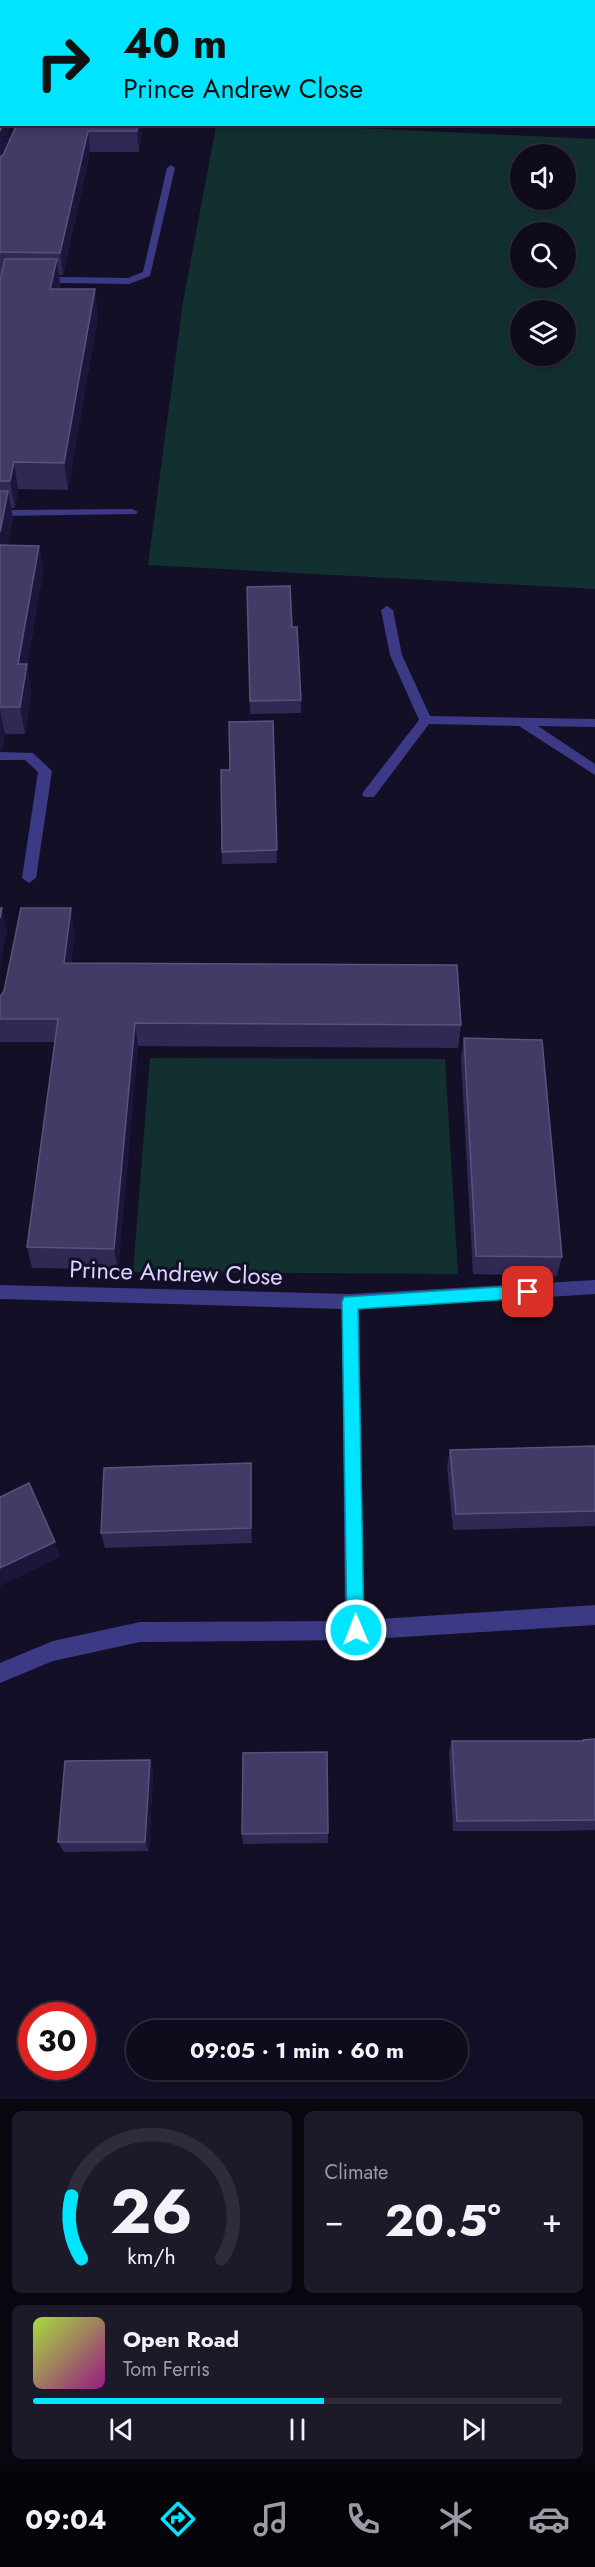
<!DOCTYPE html>
<meta charset="utf-8">
<style>
body{margin:0;font-family:Jost,sans-serif;background:#1c1929;color:#f1f3f6;height:100vh;display:flex;flex-direction:column;font-size:22px;white-space:nowrap}
*{box-sizing:border-box;margin:0}
p{font-size:20px;color:#9b9ba3}
.icon{flex:none;width:33px;height:33px;fill:none;stroke:currentColor;stroke-width:2;stroke-linecap:round;stroke-linejoin:round}
.map{position:relative;height:2099px;overflow:hidden}
.drawer{display:flex;flex-direction:column;gap:12px;padding:12px;background:#08060f;flex:1}
.drawer>*{flex:none}
.hud{position:absolute;left:0px;top:0px;width:596px;height:126px;box-shadow:0 3px 9px #0003,0 0 0 2px #2e2b3b;background:#00e5ff;color:#111;overflow:hidden}
.buttons{position:absolute;left:510px;top:144px;display:grid;gap:12px}
.buttons a{display:grid;place-items:center;width:66px;height:66px;border-radius:50%;background:#0e0b1c;box-shadow:0 3px 9px #0003,0 0 0 2px #2e2b3b;font-size:30px}
.speed{position:absolute;left:18px;top:2002px;display:flex;gap:12px;font-size:30px;font-weight:700;text-align:center}
.speed>*{display:grid;place-content:center;width:78px;height:78px;border-radius:50%;background:#0e0b1c;box-shadow:0 3px 9px #0003,0 0 0 2px #2e2b3b;line-height:1}
.speed .limit{border:9px solid #d22;background:#fff;color:#111}
.pin{position:absolute;display:grid;place-items:center;width:51px;height:51px;color:#fff;margin:-26px;border-radius:12px;box-shadow:0 3px 9px #0006}
.me{position:absolute;width:66px;margin:-33px;rotate:359deg;stroke-linejoin:round;filter:drop-shadow(0 0 4px #0008)}
.turn{display:flex;align-items:center;gap:21px;height:126px;padding:0 24px;font-size:27px}
.turn .icon{width:78px;height:78px;stroke-width:2.5}
.turn b{display:block;font-size:42px;line-height:51px}
.big{font-size:45px;font-weight:700;line-height:1.1}
.drawer .tile{flex:1;display:flex;flex-direction:column;justify-content:center;gap:9px;min-width:0;padding:0 21px;border-radius:9px;background:#1c1929}
.drawer .dial{align-items:center;gap:0}
.dial svg{height:156px;overflow:visible;fill:none;stroke:#2e2b3b;stroke-width:7;stroke-linecap:round;text-anchor:middle}
.dial text{fill:#f1f3f6;stroke:none}
.song{display:flex;align-items:center;gap:18px}
.cover{width:72px;height:72px;border-radius:9px;background:linear-gradient(135deg,hsl(80 70% 55%),hsl(310 70% 35%))}
.played{height:6px;border-radius:3px;background:linear-gradient(90deg,#00e5ff 55%,#2e2b3b 55%)}
.keys{display:flex;justify-content:space-around;direction:ltr}
.heat{display:flex;justify-content:space-between;align-items:center;font-size:33px;direction:ltr}
.drawer .tiles{flex:1;display:grid;gap:12px;grid-template-columns:1fr 1fr}
.tile:last-child{grid-column:span 2}
.trip{position:absolute;left:126px;top:2020px;width:342px;height:60px;border-radius:30px;background:#0e0b1c;box-shadow:0 3px 9px #0003,0 0 0 2px #2e2b3b;font-weight:700;line-height:60px;text-align:center}
.tabs{display:flex;height:96px;justify-content:space-around;align-items:center;background:#06040b;color:#9b9ba3}
.tabs .icon{width:42px;height:42px}
.tabs .on{color:#00e5ff}
.tabs b{font-size:27px;color:#f1f3f6}
.map>svg:first-child{display:block}
.green{fill:#12302f;fill-rule:evenodd}
.lines{fill:none;stroke-linecap:round;stroke-linejoin:round}
.lane{fill:#3d3a85;fill-rule:evenodd}
.street{fill:#3d3a85;fill-rule:evenodd}
.wall{fill:#312854;fill-rule:evenodd}
.shaded-wall{fill:#1d163a}
.building{fill:#433a66;stroke:#5a527e;stroke-width:1.5}
.route{fill:#00e5ff;stroke:#0095a6;stroke-width:1.5}
.labels{text-anchor:middle;stroke-width:6;stroke-linejoin:round;paint-order:stroke}
.street-label{font-size:24px;fill:#d9d4ff;stroke:#130f26}
</style>
<div class="map">
<svg width="595" height="2099" viewBox="0 0 595 2099">
<rect width="100%" height="100%" fill="#130f26"/>
<g class="green">
<path d="M214 125H296L595 139V589L148 565 183 302 216 126ZM520 154H566V200H520ZM520 232H566V278H520ZM520 310H566V356H520Z"/>
<polygon points="150,1058 445,1059 458,1274 133,1272"/>
</g>
<g class="lines">
<g class="lane">
<polygon points="171,165 175,168 150,276 129,284 0,282 0,276 128,278 143,272 167,168"/>
<polygon points="132,509 138,512 136,514 0,516 0,510"/>
<polygon points="0,752 33,753 52,771 36,878 29,883 22,878 38,772 25,760 0,760"/>
</g>
<g class="street">
<rect x="594" y="33" width="1" height="4"/>
<polygon points="387,606 393,610 402,655 430,716 595,719 595,727 538,726 595,764 595,775 519,726 429,724 374,797 364,797 362,794 364,791 419,720 390,655 381,610"/>
<polygon points="595,1280 595,1294 359,1309 364,1620 595,1605 595,1625 355,1640 140,1642 53,1661 0,1683 0,1663 53,1641 140,1622 345,1621 342,1309 0,1299 0,1285 350,1294"/>
</g>
</g>
<g class="wall">
<polygon points="0,0 2,2 2,34 0,34"/>
<path d="M0 85H2V124H143L139 152H90L63 275H59L60 285V289L98 315 68 490 18 489 15 508H11L13 518 7 545 39 546 43 572 27 666 31 691 25 734H5L2 750 0 751V280L2 274H0ZM17 125 3 155 1 156 9 137 8 127H15Z"/>
<polygon points="247,587 292,627 301,700 301,713 250,714"/>
<polygon points="273,721 277,863 222,864 222,852 230,770"/>
<polygon points="75,931 71,964 461,1025 458,1048 138,1046 118,1269 32,1268 27,1247 55,1042 0,1042 0,997"/>
<polygon points="464,1038 562,1257 557,1276 473,1274 461,1059"/>
<polygon points="595,1446 595,1526 453,1530 447,1466 450,1450"/>
<polygon points="251,1463 252,1480 252,1543 105,1548 101,1533"/>
<polygon points="595,1739 595,1830 559,1831 453,1831 449,1752 452,1741 582,1741 583,1740"/>
<polygon points="150,1760 153,1771 149,1851 64,1852 58,1842"/>
<polygon points="328,1833 328,1843 243,1844 242,1834"/>
</g>
<g class="shaded-wall">
<polygon points="528,0 568,0 565,2 525,2"/>
<polygon points="3,124 8,124 9,137 0,160 0,131"/>
<polygon points="138,124 143,124 139,152 137,131"/>
<polygon points="88,131 90,152 63,275 60,253"/>
<polygon points="57,259 60,285 54,315 50,289"/>
<polygon points="95,289 98,315 68,490 64,463"/>
<polygon points="14,462 18,489 15,508 10,481"/>
<polygon points="8,491 13,518 2,572 0,561 0,532"/>
<polygon points="39,546 43,572 27,666 31,691 25,734 20,707 18,664"/>
<polygon points="0,710 5,734 2,750 0,751"/>
<polygon points="2,908 7,931 0,967 0,918"/>
<polygon points="71,908 75,931 69,987 64,963"/>
<polygon points="135,1023 138,1046 118,1269 114,1249"/>
<polygon points="251,1463 252,1480 252,1543 251,1528"/>
<polygon points="55,1542 60,1557 0,1586 0,1568"/>
<polygon points="150,1760 153,1771 149,1851 145,1842"/>
</g>
<g class="building">
<polygon points="0,0 528,0 525,2 2,2 2,15 0,14"/>
<rect x="0" y="85" width="2" height="21"/>
<polygon points="0,115 2,115 2,124 3,124 0,131"/>
<polygon points="17,124 138,124 137,131 88,131 60,253 0,252 0,157 3,155"/>
<polygon points="5,259 57,259 50,289 95,289 64,463 14,462 10,481 0,481 0,280"/>
<polygon points="0,491 8,491 0,532"/>
<polygon points="0,545 39,546 18,664 27,664 20,707 0,707"/>
<polygon points="290,586 292,627 297,627 301,700 250,701 247,587"/>
<polygon points="273,721 277,850 222,852 221,770 230,770 229,722"/>
<polygon points="0,908 2,908 0,918"/>
<polygon points="21,908 71,908 64,963 457,965 461,1025 135,1023 114,1249 27,1247 58,1019 0,1019 0,997 4,991"/>
<polygon points="464,1038 542,1040 562,1257 476,1256"/>
<polygon points="595,1446 595,1511 456,1514 450,1450"/>
<polygon points="251,1463 251,1528 101,1533 104,1468"/>
<polygon points="29,1483 55,1542 0,1568 0,1497"/>
<polygon points="595,1739 595,1820 457,1821 452,1741 583,1741 583,1740"/>
<polygon points="327,1752 328,1833 242,1834 243,1753"/>
<polygon points="150,1760 145,1842 58,1842 65,1761"/>
</g>
<polygon class="route" points="528,1285 534,1287 536,1292 534,1296 528,1298 358,1309 364,1630 362,1637 356,1639 349,1637 347,1630 342,1302 344,1297"/>
<g class="labels">
<g class="street-label">
<text transform="translate(176 1273) rotate(2)" y="8">Prince Andrew Close</text>
</g>
</g>
</svg>
<div class="buttons">
<a><svg class="icon" aria-label="sound" viewBox="0 0 24 24"><path d="M4 9h4l5-4v14l-5-4H4zM17 9q2 3 0 6"/></svg></a>
<a><svg class="icon" aria-label="search" viewBox="0 0 24 24"><circle cx="10" cy="10" r="6"/><path d="M15 15l6 6"/></svg></a>
<a><svg class="icon" aria-label="layers" viewBox="0 0 24 24"><path d="M12 4l9 5-9 5-9-5zM3 14l9 5 9-5"/></svg></a>
</div>
<div class="speed"><div class="limit">30</div></div>
<div class="pin" style="left:528px;top:1292px;background:#d93025"><svg class="icon" aria-label="arrive" viewBox="0 0 24 24"><path d="M6 21V4h12l-3 4 3 4H6"/></svg></div>
<svg class="me" style="left:356px;top:1630px" viewBox="-20 -20 40 40"><circle r="17" fill="#00e5ff" stroke="#fff" stroke-width="3"/><path d="M0-11L8 9 0 5-8 9z" fill="#fff"/></svg>
<div class="trip">09:05 · 1 min · 60 m</div>
<div class="hud">
<div class="turn"><svg class="icon" aria-label="right" viewBox="0 0 24 24"><path d="M7 20v-9h11M14 6l5 5-5 5"/></svg><div><b>40 m</b>Prince Andrew Close</div></div>
</div>
</div>
<section class="drawer">
<div class="tiles">
<div class="tile dial"><svg viewBox="0 0 100 80">
<path d="M14 69A42 42 0 1 1 86 69"/>
<path d="M14 69A42 42 0 0 1 9 37" stroke="#00e5ff"/>
<text x="50" y="56" font-size="32" font-weight="700">26</text>
<text x="50" y="72" font-size="11">km/h</text>
</svg></div>
<div class="tile"><p>Climate</p>
<div class="heat"><a>−</a><b class="big">20.5°</b><a>+</a></div>
</div>
<div class="tile">
<div class="song"><i class="cover"></i><div><b>Open Road</b><p>Tom Ferris</p></div></div>
<div class="played"></div>
<div class="keys"><svg class="icon" aria-label="previous" viewBox="0 0 24 24"><path d="M18 5L8 12l10 7zM5 5v14"/></svg><svg class="icon" aria-label="pause" viewBox="0 0 24 24"><path d="M8 5v14M16 5v14"/></svg><svg class="icon" aria-label="next" viewBox="0 0 24 24"><path d="M6 5l10 7-10 7zM19 5v14"/></svg></div>
</div>
</div>
</section>
<nav class="tabs">
<b>09:04</b>
<svg class="icon on" aria-label="directions" viewBox="0 0 24 24"><path d="M12 3l9 9-9 9-9-9zM9 14v-3h6M13 9l2 2-2 2"/></svg>
<svg class="icon" aria-label="music" viewBox="0 0 24 24"><path d="M9 18V5l10-2v13"/><circle cx="6" cy="18" r="3"/><circle cx="16" cy="16" r="3"/></svg>
<svg class="icon" aria-label="phone" viewBox="0 0 24 24"><path d="M5 4h4l2 5-3 2q2 4 5 5l2-3 5 2v4C11 20 4 13 5 4z"/></svg>
<svg class="icon" aria-label="climate" viewBox="0 0 24 24"><path d="M12 3v18M4 7l16 10M4 17L20 7"/></svg>
<svg class="icon" aria-label="car" viewBox="0 0 24 24"><path d="M5 17H2v-5l4-1 3-4h7l3 4 3 1v5h-3M9 17h6M6 11h13"/><circle cx="7" cy="17" r="2"/><circle cx="17" cy="17" r="2"/></svg>
</nav>
